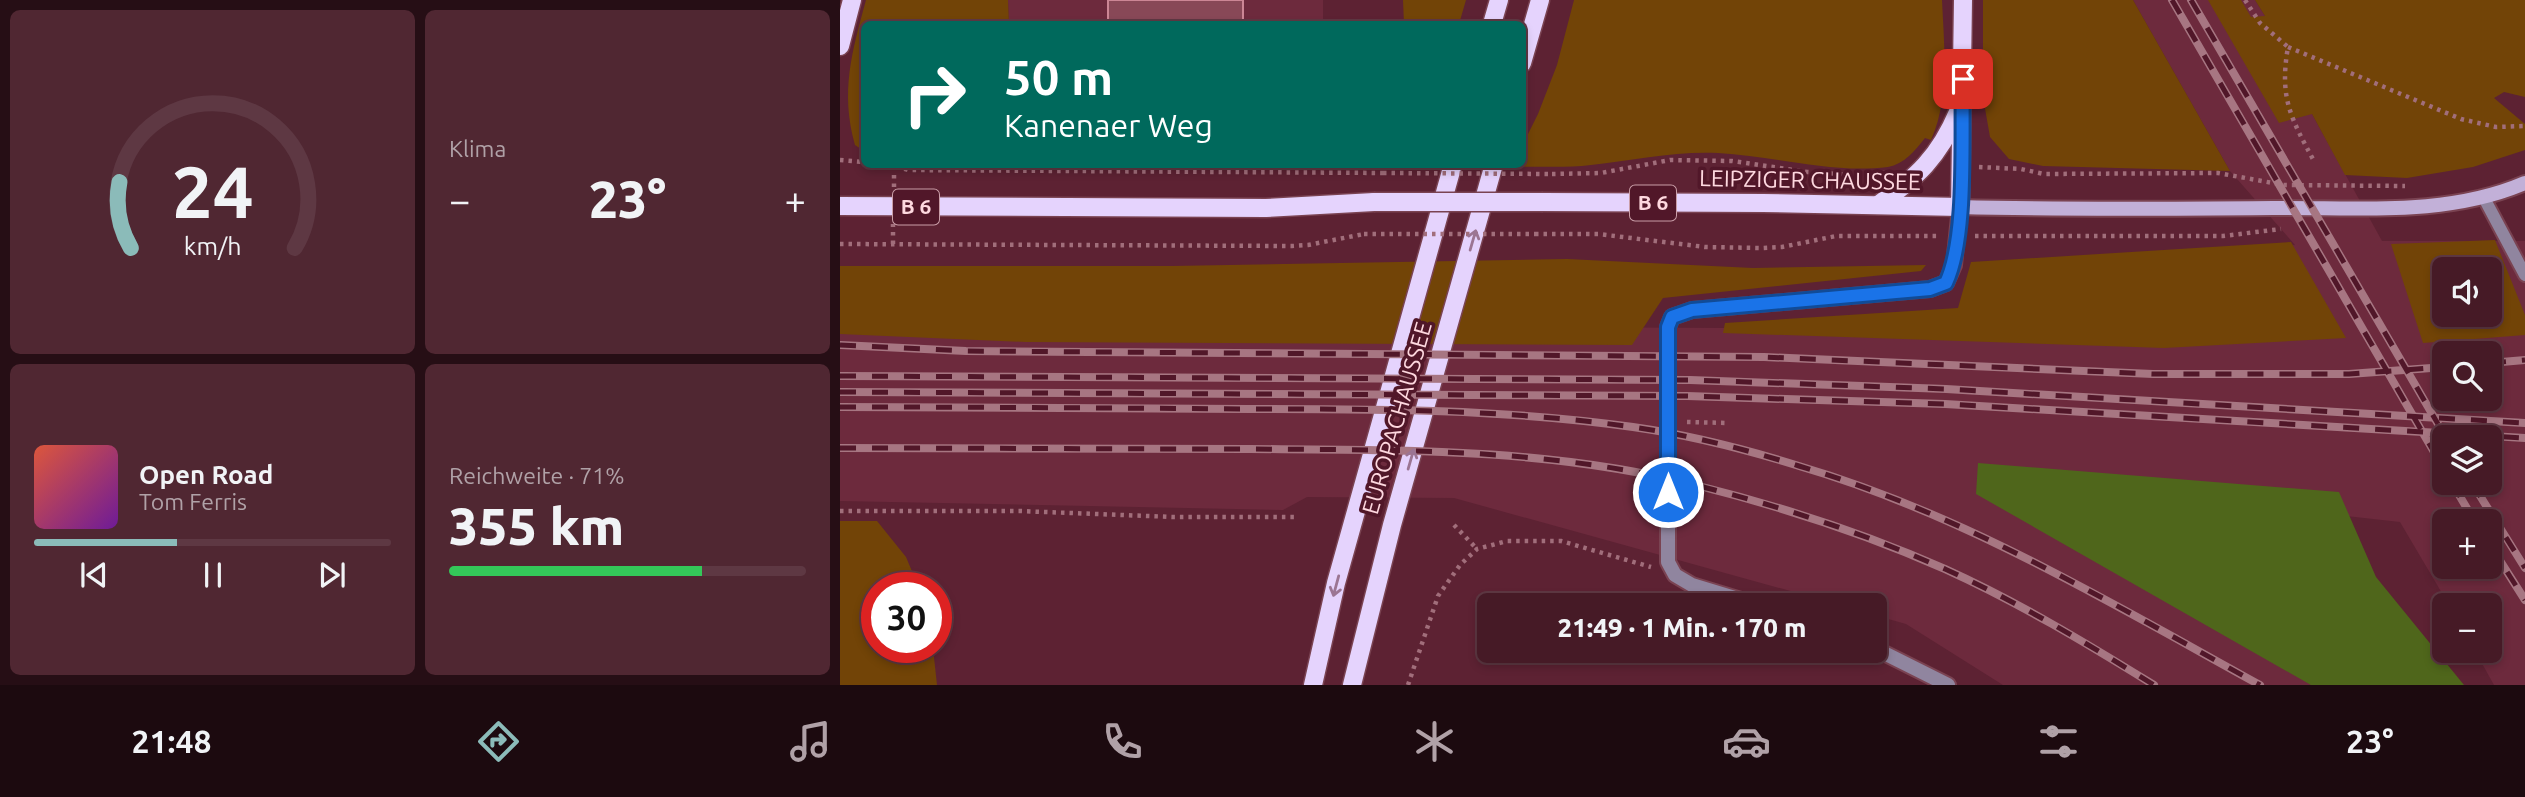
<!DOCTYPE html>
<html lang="de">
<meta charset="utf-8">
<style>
body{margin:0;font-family:Ubuntu,sans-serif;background:#502732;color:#f1f3f6;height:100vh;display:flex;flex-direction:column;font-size:26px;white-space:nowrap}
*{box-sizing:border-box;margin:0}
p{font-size:23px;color:#b0a1a7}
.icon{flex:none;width:38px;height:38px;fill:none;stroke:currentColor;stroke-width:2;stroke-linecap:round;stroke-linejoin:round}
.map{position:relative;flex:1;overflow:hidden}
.side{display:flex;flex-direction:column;gap:10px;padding:10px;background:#260e15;width:840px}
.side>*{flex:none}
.top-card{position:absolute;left:21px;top:21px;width:665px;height:147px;border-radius:10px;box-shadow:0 4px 10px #0003,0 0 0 2px #5e3843;background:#00695c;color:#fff;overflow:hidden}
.fabs{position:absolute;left:1592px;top:257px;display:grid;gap:14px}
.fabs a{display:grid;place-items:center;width:70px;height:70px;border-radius:10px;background:#461a26;box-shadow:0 4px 10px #0003,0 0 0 2px #5e3843;font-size:35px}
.speed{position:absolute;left:21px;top:572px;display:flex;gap:14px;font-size:35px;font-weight:700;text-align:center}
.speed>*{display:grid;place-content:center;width:91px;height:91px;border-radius:50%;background:#461a26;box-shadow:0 4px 10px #0003,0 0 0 2px #5e3843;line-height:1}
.speed .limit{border:10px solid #d22;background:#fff;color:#111}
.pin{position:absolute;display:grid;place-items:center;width:60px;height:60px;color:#fff;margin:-30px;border-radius:14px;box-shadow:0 4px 10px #0006}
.me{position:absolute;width:77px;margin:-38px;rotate:0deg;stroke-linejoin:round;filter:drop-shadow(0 0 5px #0008)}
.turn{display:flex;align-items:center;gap:24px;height:147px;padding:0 28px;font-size:32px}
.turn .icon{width:91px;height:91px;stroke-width:2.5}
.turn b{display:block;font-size:49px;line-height:60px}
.big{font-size:52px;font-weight:800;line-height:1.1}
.side .card{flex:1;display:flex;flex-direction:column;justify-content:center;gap:10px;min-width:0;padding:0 24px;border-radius:10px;background:#502732}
.side .dial{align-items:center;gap:0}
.dial svg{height:182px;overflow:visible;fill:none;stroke:#5e3843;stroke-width:7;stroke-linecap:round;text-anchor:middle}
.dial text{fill:#f1f3f6;stroke:none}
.song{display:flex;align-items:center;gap:21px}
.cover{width:84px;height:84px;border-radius:10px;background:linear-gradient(135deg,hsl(10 70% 55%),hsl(280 70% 35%))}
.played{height:7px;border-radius:4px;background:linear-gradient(90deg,#8bbbb9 40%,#5e3843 40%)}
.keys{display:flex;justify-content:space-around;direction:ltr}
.heat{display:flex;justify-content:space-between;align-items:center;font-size:38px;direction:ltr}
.charge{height:10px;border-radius:5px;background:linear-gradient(90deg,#34c759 71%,#5e3843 0)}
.side .tiles{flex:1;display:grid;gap:10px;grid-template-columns:repeat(2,1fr)}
.trip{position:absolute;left:637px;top:593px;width:410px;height:70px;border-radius:10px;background:#461a26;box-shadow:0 4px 10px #0003,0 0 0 2px #5e3843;font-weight:800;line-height:70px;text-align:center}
.tab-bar{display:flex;height:112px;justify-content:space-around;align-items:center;background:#1c0a0f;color:#b0a1a7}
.tab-bar .icon{width:49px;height:49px}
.tab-bar .selected{color:#8bbbb9}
.tab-bar b{font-size:32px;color:#f1f3f6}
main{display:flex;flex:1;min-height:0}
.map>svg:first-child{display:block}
.built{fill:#6d2a3d;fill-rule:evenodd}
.green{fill:#724407;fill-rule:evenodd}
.water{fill:#4f661b}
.building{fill:#884857;stroke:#cc8695;stroke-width:2}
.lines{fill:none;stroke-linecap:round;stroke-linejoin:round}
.lane-casing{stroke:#7a4352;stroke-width:16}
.street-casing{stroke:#7a4352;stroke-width:18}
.secondary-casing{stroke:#7a4352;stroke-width:18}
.primary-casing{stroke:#7a4352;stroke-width:21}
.path{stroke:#a16e7b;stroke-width:4.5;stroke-dasharray:3.5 5;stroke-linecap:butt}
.lane{stroke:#90859f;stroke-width:12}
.street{stroke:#90859f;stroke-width:14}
.secondary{stroke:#c2b0d8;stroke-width:14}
.primary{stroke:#e5d3fd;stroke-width:18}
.rail-casing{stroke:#a77682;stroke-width:8}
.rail{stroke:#511729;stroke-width:5;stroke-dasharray:16;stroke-linecap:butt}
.primary-bridge-casing{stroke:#7a4352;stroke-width:21;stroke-linecap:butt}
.path-bridge{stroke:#a16e7b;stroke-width:4.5;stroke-dasharray:3.5 5;stroke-linecap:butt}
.primary-bridge{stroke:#e5d3fd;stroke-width:18}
.oneway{stroke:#9b7593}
.route-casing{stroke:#114b97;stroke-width:18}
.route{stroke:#1a73e8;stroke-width:12}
.labels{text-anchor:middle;stroke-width:7;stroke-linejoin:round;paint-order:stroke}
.shield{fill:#511729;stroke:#ca9ea8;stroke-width:2}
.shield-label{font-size:21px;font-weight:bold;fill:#fed8df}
.street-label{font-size:23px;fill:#fed8df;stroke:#511729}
</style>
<main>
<section class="side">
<div class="tiles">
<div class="card dial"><svg viewBox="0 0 100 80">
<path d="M14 69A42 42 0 1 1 86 69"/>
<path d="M14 69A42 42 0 0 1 9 40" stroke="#8bbbb9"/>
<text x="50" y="56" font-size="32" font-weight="700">24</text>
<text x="50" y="72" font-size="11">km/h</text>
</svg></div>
<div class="card"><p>Klima</p>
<div class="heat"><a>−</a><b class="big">23°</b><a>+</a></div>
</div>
<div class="card">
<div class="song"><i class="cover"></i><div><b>Open Road</b><p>Tom Ferris</p></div></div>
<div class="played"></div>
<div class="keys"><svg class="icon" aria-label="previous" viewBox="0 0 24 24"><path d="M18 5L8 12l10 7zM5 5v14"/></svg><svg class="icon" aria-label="pause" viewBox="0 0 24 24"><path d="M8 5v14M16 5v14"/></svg><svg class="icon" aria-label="next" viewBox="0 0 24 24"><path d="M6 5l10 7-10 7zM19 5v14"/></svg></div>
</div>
<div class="card"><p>Reichweite · 71%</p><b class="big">355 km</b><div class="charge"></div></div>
</div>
</section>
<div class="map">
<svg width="1685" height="685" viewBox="0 0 1685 685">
<rect width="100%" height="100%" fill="#5d2233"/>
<g class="built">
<polygon points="168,0 483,0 483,24 169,24"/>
<path d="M1293 0H1415L1425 16 1472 114 1542 241H1685V685H1654L1635 651H1650V606L1609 605 1560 522 1195 481 1546 685H1163L1066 624 1034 615V606L1001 605 614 498 467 497 443 510 0 501V320L465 326 1127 329 1140 268 1455 245 1390 171ZM1605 270H1650V315H1605ZM1605 354H1650V399H1605ZM1605 438H1650V483H1605ZM1605 522H1650V567H1605Z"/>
<polygon points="204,164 472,165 472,166 204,167"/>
</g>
<g class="green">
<path d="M26 0H168L169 24H24V151L15 145C0 91 12 52 26 0Z"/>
<polygon points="563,0 626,0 619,24 564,24"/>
<path d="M734 0H1102C1104 45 1110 98 1091 140L1085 138C1075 151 1064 164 1048 167 991 174 935 156 878 153 836 151 794 160 751 165 727 168 701 166 677 167L682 164 683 144 698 114 717 65Z"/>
<polygon points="1143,0 1293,0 1390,171 1203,166 1169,159 1150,137 1143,97"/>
<polygon points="1368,0 1401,0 1411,17 1425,16 1415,0 1685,0 1685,97 1664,92 1654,98 1685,124 1685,150 1633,167 1567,178 1505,175 1472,114 1439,123"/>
<path d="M1655 240 1685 315V335L1583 343 1551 244ZM1605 270H1650V315H1605Z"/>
<polygon points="1451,242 1506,338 1324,348 883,333 885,323 1118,308 1131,262"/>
<polygon points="727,259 913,268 1086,265 1081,271 823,298 792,345 186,342 0,334 0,266 332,266"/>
<polygon points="0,521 37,521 66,557 79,588 37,588 37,648 93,648 97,685 0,685"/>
</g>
<polygon class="water" points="1138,463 1499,492 1536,577 1624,685 1471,685 1136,494"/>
<rect class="building" x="268" y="0" width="135" height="24"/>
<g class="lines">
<g class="lane-casing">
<polyline id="lane" points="1644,198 1685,275"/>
</g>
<g class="street-casing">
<g id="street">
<polyline points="921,606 852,585 835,575 828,562 828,327 832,317 852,310 1090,289 1106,283 1114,265 1120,207"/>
<polyline points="1034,648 1108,685"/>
</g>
</g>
<g class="secondary-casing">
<path id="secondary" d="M1120 207C1225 210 1329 209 1433 208 1517 207 1606 217 1685 183"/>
</g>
<g class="primary-casing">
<g id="primary">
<polyline points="652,24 659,0"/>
<polyline points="0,46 12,0"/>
<polyline points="682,63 700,0"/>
<polyline points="703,202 923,203 1120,207 1123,0"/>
<path d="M1038 205C1077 177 1099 157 1118 112"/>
<polyline points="0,206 426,208 534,202"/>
<polyline points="473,685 496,583 613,164"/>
<polyline points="512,685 552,525 654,164"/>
</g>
</g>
<g class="path">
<path d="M1405 0 1420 23 1448 47C1439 99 1451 118 1475 163"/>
<polyline points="1448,47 1621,119 1656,127 1685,126"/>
<polyline points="0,160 24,162"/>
<polyline points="48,164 68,170 543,173"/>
<polyline points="1139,167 1181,169 1204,174 1378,173 1444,185 1565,186"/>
<polyline points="712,174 761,173 830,160 892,161 967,172 1015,175 1045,173"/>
<polyline points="54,187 54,168"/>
<polyline points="695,234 758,234 865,247 922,248 942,247 996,236 1098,236"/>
<polyline points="1135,236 1383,236 1441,229"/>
<polyline points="0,244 452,246 468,245 524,234"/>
<polyline points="53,244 53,224"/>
<polyline points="847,422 888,423"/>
<polyline points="0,511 179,511 334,517 455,517"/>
<polyline points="614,525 637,549"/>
<polyline points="568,685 598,596 620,565 637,549 667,541 721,541 811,567"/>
</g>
<use href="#lane" class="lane"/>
<use href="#street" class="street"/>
<use href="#secondary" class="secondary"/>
<use href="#primary" class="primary"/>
<g class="rail-casing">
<g id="rail">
<polyline points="1332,0 1605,471"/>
<polyline points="1351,0 1598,424"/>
<polyline points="0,345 126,351 924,357 1313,374 1509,374 1605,367"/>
<polyline points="1650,363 1685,360"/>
<polyline points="0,376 850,380 1106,389 1685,423"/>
<polyline points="0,392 847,396 1105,404 1685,438"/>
<path d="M0 407C136 407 272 408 408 409 537 409 665 409 793 427 849 435 905 449 959 466 1123 514 1271 603 1420 685"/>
<path d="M0 448C137 448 274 449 410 449 560 450 713 448 859 486 943 507 1026 534 1105 569 1178 602 1246 643 1314 685"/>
<polyline points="1612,483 1635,522"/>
<polyline points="1632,483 1685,568"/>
<polyline points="1650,545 1685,600"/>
</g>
</g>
<use href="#rail" class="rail"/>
<g class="primary-bridge-casing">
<polyline id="primary-bridge" points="534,202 703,202"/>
</g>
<g class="path-bridge">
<polyline points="543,173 712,174"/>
<polyline points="524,234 695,234"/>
</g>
<use href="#primary-bridge" class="primary-bridge"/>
</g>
<defs><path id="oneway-shaft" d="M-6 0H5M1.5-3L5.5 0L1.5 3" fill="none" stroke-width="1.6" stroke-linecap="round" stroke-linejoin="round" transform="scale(1.75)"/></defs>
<g class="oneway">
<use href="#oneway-shaft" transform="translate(633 240) rotate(-74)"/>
<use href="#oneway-shaft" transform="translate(571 459) rotate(-74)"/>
<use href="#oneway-shaft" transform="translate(496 586) rotate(105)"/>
</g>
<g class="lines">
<g class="route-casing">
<path id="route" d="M828 492V327L832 317 852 310 1090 289 1106 283C1128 236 1121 134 1123 79"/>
</g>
<use href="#route" class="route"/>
</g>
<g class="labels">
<g class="shield">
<rect x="790" y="185.5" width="46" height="35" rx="5"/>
<rect x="53" y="189.5" width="46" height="35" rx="5"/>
</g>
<g class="shield-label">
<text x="813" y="210">B 6</text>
<text x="76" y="214">B 6</text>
</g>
<g class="street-label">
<text transform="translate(970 180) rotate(1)" y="8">LEIPZIGER CHAUSSEE</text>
<text transform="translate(557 418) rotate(-74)" y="8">EUROPACHAUSSEE</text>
</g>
</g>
</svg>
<div class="fabs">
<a><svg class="icon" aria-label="sound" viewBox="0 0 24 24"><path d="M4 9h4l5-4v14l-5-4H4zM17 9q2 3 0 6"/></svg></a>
<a><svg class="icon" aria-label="search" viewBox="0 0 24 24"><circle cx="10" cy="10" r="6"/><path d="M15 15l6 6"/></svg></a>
<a><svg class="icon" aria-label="layers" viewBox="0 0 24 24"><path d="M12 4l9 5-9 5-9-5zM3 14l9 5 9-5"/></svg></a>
<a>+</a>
<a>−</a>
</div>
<div class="speed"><div class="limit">30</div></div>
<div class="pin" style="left:1123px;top:79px;background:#d93025"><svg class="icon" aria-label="arrive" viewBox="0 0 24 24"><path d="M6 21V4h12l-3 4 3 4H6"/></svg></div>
<svg class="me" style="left:828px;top:492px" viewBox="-20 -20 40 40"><circle r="17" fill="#1a73e8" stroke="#fff" stroke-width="3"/><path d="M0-11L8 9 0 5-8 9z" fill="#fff"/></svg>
<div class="trip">21:49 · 1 Min. · 170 m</div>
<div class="top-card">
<div class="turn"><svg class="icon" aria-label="right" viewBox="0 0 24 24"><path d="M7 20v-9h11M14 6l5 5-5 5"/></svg><div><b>50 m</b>Kanenaer Weg</div></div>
</div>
</div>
</main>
<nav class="tab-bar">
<b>21:48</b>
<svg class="icon selected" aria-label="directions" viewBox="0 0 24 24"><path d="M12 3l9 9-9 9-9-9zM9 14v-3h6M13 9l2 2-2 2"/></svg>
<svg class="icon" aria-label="music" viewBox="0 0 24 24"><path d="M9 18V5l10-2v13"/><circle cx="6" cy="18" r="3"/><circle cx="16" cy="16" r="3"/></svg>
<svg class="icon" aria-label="phone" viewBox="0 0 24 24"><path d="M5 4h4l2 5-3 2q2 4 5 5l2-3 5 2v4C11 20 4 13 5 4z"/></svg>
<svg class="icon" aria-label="climate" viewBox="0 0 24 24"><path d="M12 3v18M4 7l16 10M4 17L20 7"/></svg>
<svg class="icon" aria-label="car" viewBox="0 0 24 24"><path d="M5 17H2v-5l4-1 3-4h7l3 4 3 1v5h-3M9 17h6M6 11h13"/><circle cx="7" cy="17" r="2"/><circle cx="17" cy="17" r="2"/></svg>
<svg class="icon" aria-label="filters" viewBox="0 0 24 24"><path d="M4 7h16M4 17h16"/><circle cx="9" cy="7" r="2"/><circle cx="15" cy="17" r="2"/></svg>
<b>23°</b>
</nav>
